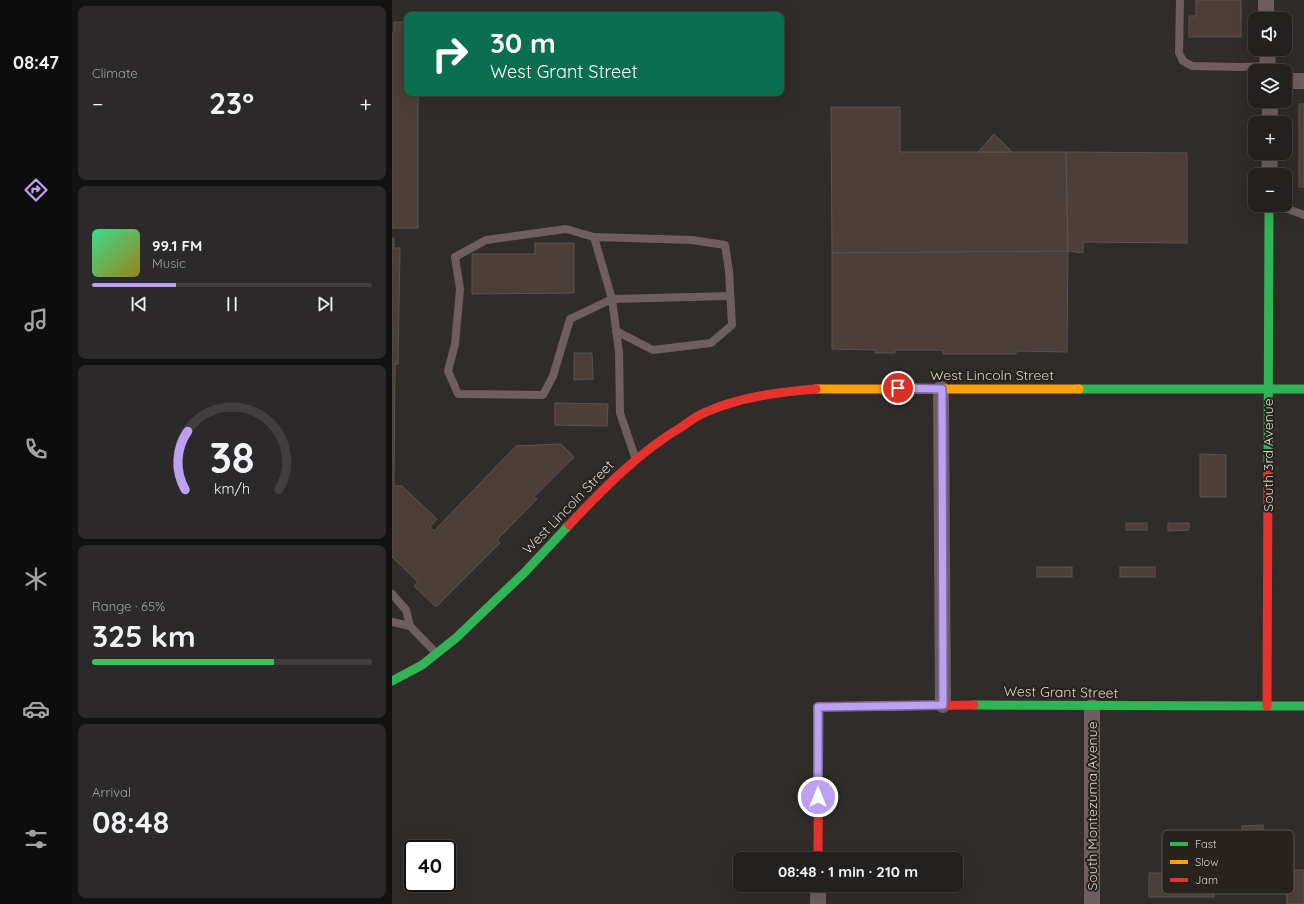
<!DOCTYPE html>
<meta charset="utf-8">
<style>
body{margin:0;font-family:Quicksand,sans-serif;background:#2b2929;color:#f1f3f6;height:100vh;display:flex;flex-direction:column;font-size:15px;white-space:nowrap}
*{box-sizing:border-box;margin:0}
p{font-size:13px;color:#a3a3a5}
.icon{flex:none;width:22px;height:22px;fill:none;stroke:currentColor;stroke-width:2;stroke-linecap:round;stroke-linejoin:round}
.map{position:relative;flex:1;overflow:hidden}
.side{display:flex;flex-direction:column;gap:6px;padding:6px;background:#131212;width:320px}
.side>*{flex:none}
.hud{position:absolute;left:12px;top:12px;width:380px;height:84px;border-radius:8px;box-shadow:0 4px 16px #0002,0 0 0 1px #403e3e;background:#0b6e4f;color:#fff;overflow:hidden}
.controls{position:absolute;left:856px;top:12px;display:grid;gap:8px}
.controls a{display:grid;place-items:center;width:44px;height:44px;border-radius:8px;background:#232120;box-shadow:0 4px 16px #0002,0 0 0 1px #403e3e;font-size:20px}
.speed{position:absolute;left:12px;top:840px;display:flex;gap:8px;font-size:20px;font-weight:700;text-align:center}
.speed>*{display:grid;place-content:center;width:52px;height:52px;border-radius:50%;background:#232120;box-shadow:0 4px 16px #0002,0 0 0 1px #403e3e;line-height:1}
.speed .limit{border:2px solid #111;border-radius:6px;background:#fff;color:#111}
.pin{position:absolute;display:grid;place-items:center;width:34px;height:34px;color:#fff;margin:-17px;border:2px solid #fff;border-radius:50%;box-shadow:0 1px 4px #0007}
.me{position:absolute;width:44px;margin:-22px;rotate:0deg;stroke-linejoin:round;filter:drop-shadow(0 0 3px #0008)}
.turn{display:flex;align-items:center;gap:14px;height:84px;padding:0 20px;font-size:18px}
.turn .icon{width:52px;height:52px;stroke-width:2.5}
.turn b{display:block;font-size:28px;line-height:34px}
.big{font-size:30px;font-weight:700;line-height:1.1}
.side .card{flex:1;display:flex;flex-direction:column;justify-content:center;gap:6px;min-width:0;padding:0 14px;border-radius:8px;background:#2b2929}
.side .dial{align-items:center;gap:0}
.dial svg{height:104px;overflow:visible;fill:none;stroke:#403e3e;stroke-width:7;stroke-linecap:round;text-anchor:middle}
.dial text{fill:#f1f3f6;stroke:none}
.song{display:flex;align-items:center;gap:12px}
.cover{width:48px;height:48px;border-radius:6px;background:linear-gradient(135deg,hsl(150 70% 55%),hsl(50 70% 35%))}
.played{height:4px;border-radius:2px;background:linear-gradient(90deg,#bca0f2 30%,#403e3e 30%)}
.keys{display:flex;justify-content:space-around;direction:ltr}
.heat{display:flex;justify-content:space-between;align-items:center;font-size:22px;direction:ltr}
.charge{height:6px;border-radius:3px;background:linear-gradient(90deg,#34c759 65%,#403e3e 0)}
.trip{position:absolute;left:341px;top:852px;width:230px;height:40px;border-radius:8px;background:#232120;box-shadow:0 4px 16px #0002,0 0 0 1px #403e3e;font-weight:700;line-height:40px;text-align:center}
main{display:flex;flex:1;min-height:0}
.menu{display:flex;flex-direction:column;width:72px;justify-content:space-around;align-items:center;background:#0e0d0d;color:#a3a3a5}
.menu .icon{width:28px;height:28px}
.menu .on{color:#bca0f2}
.menu b{font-size:18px;color:#f1f3f6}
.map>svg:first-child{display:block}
.building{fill:#4c3e38;stroke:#585553}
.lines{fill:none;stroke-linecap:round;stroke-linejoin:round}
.lane{stroke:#6e5e60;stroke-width:8}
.street{stroke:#6e5e60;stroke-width:16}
.fast{stroke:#30b455;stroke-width:9}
.slow{stroke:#ff9f0a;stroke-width:9}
.jam{stroke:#e5322d;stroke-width:9}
.route-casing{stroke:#7a689d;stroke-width:10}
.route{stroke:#bca0f2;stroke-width:7}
.labels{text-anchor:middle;stroke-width:4;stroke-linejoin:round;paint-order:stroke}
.street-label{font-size:14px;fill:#d6d2ce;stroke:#28221d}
.key{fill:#28221d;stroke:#5c5752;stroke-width:1}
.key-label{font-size:11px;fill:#d6d2ce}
</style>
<main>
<nav class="menu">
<b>08:47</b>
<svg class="icon on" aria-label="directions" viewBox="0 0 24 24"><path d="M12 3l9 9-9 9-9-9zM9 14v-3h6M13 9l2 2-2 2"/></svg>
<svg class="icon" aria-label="music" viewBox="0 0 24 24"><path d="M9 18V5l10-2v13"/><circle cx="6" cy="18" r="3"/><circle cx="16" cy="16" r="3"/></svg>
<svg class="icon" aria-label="phone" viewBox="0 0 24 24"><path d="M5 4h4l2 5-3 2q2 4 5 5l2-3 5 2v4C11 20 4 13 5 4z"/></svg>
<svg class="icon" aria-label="climate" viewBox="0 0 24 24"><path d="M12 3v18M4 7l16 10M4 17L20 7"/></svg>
<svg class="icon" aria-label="car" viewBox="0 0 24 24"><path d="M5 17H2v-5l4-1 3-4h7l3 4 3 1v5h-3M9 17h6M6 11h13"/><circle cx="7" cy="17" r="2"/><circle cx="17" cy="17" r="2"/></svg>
<svg class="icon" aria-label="filters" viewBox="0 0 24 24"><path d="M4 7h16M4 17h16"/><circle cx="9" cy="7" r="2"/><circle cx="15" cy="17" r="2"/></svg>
</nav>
<section class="side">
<div class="card"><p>Climate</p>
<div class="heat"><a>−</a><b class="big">23°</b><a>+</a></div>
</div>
<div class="card">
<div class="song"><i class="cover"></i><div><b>99.1 FM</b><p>Music</p></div></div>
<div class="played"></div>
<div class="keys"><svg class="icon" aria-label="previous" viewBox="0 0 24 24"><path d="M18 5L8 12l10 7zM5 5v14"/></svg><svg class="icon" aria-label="pause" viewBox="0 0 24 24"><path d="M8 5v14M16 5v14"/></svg><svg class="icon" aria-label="next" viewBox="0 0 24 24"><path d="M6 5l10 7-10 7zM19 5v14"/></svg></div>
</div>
<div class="card dial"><svg viewBox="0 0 100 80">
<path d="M14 69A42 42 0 1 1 86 69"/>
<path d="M14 69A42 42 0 0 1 16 24" stroke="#bca0f2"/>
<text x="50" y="56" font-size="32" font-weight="700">38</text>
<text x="50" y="72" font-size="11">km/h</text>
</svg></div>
<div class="card"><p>Range · 65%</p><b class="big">325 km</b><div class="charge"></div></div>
<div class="card"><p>Arrival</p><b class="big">08:48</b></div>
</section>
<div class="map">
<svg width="912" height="904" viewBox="0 0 912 904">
<rect width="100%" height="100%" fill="#2f2c2a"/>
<g class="building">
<polygon points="804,0 849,0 849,37 797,37 797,16 804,16"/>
<polygon points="2,22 15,22 15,93 26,93 26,228 0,228 0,33 2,33"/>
<rect x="907" y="104" width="5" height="83"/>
<polygon points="439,107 508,107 508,152 674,152 676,251 440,253"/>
<polygon points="602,134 620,152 586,152"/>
<polygon points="674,152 795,153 795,243 691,242 691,253 676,251"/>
<polygon points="0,238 2,238 2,248 8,248 6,364 3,364 2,486 10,486 45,519 38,527 42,531 124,446 169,444 182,457 142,497 145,499 105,540 108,543 44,607 22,586 26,582 0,557"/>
<polygon points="143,243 182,243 182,293 80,294 80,254 143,254"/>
<polygon points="676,251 675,352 624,351 624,354 551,354 551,350 503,350 503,353 483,353 483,350 440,349 440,253"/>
<polygon points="182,353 200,353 201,379 182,380"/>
<polygon points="163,403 216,404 215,426 163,425"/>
<polygon points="808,454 834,455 834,497 808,497"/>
<rect x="734" y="523" width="21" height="7"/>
<polygon points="776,523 797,523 797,530 776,531"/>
<rect x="645" y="567" width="35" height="10"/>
<rect x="728" y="567" width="35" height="10"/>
<polygon points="871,825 871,858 851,858 850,826"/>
<polygon points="822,867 834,867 834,888 822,888 822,897 757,897 757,873 822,873"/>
<polygon points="894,870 912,870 912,904 895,904"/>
</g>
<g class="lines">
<g class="lane">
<polyline points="788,0 787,53 791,61 800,66 849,67 876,66"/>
<polyline points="878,209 896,209 912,215"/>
<polyline points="202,237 300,240 333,245 337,271 340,325 319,343 261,350 224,331"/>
<polyline points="243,457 228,413 227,352 220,299 202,237 174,229 94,240 63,257 68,289 63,344 56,371 66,394 151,395 161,376 178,319 220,299 338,296"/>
<polyline points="0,594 14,610 18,626 44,653"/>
<polyline points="0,622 18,626"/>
</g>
<g class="street">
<polyline points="874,0 874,19"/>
<polyline points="875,49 876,71"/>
<polyline points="893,81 912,81"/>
<polyline points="878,101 878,123"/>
<polyline points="877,175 878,153"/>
<polyline points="549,389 551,705"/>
<polyline points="700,707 700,904"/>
<polyline points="426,904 426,885"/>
</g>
<g class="fast">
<polyline points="687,389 912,389"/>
<polyline points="876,474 877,205"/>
<polyline points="0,681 30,665 64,638 133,572 177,525"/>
<polyline points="582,705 912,706"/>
</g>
<polyline class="slow" points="424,389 687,389"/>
<g class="jam">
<path d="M177 525C212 488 247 452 291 426 298 421 306 415 314 412 348 397 387 392 424 389"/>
<polyline points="875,706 876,474"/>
<polyline points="426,859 427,707 582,705"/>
</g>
</g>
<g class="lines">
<g class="route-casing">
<polyline id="route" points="426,797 426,707 551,705 550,389 506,388"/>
</g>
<use href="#route" class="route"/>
</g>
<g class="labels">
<g class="street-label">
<text x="600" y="380">West Lincoln Street</text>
<text transform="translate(876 455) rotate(-90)" y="5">South 3rd Avenue</text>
<text transform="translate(176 507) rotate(-46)" y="5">West Lincoln Street</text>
<text transform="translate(669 692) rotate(1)" y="5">West Grant Street</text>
<text transform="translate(700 806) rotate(-90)" y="5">South Montezuma Avenue</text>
</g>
</g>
<rect x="770" y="830" width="132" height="64" rx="6" class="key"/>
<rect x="778" y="842" width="18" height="4" fill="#30b455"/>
<rect x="778" y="860" width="18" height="4" fill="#ff9f0a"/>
<rect x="778" y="878" width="18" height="4" fill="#e5322d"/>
<g class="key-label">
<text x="803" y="848">Fast</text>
<text x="803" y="866">Slow</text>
<text x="803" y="884">Jam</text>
</g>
</svg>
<div class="controls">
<a><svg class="icon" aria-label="sound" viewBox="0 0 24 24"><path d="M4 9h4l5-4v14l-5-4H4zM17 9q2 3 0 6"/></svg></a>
<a><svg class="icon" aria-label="layers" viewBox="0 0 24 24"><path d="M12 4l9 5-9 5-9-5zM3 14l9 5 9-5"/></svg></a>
<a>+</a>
<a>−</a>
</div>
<div class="speed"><div class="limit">40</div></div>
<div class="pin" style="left:506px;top:388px;background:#d93025"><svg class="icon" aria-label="arrive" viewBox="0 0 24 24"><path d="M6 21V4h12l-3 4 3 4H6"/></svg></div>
<svg class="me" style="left:426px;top:797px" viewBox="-20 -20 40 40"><circle r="17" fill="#bca0f2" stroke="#fff" stroke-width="3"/><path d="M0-11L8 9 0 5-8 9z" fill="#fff"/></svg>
<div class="trip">08:48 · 1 min · 210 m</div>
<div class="hud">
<div class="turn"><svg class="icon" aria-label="right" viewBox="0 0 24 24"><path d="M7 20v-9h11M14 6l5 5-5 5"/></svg><div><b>30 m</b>West Grant Street</div></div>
</div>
</div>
</main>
